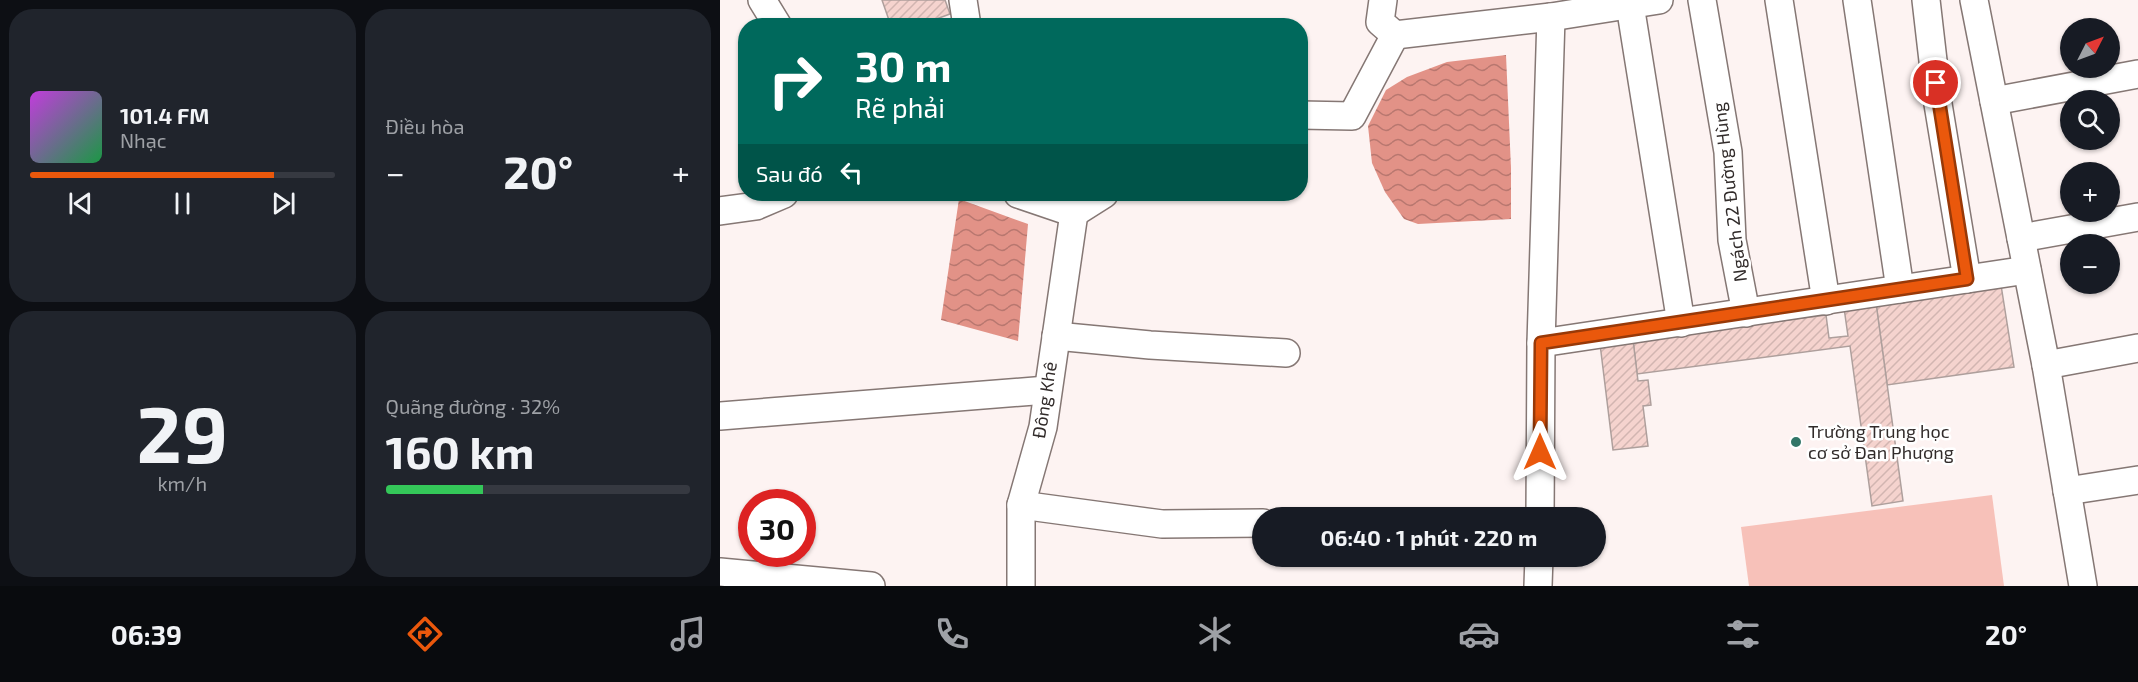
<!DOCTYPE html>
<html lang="vi">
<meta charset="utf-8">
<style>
body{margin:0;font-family:"Exo 2",sans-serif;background:#20242c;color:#f1f3f6;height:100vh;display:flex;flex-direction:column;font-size:22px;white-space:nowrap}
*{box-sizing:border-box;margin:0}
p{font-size:20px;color:#9ea1a6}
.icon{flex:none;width:33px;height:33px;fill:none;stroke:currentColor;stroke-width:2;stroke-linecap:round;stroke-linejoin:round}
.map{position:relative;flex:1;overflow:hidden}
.details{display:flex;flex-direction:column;gap:9px;padding:9px;background:#0d0f14;width:720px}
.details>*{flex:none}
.top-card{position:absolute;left:18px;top:18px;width:570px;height:183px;border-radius:24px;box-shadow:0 2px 4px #0004;background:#00695c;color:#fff;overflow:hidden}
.needle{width:39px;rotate:48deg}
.controls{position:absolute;left:1340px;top:18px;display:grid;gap:12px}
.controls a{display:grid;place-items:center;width:60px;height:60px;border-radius:50%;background:#171b24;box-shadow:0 2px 4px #0004;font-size:30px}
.speed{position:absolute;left:18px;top:489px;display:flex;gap:12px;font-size:30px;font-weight:700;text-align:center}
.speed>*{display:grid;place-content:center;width:78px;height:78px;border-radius:50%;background:#171b24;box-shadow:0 2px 4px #0004;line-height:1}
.speed .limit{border:9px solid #d22;background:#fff;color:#111}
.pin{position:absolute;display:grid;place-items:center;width:51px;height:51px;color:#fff;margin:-26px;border:3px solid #fff;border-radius:50%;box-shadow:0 2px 6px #0007}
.me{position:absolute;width:66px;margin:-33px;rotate:0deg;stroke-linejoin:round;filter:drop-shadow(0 0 4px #0008)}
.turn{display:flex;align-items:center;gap:21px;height:126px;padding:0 18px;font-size:27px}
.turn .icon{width:78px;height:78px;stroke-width:2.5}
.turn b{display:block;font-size:42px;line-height:51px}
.then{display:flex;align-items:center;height:57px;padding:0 18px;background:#0003;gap:12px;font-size:22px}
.big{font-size:45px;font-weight:700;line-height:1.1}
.details .tile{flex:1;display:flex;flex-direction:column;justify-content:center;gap:9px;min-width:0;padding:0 21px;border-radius:24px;background:#20242c}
.details .dial{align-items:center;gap:0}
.dial b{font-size:78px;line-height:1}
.song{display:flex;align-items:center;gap:18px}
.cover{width:72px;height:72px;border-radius:9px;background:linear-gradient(135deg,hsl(290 70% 55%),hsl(140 70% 35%))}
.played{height:6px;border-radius:3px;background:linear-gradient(90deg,#ea580c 80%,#363941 80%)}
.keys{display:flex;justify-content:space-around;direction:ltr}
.heat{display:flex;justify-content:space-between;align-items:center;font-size:33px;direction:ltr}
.charge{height:9px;border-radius:4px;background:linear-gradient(90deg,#34c759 32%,#363941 0)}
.details .tiles{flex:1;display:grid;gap:9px;grid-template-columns:repeat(2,1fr)}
.trip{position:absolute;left:532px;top:507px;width:354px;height:60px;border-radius:30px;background:#171b24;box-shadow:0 2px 4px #0004;font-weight:700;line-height:60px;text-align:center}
.tab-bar{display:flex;height:96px;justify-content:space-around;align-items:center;background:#090b0e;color:#9ea1a6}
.tab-bar .icon{width:42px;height:42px}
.tab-bar .on{color:#ea580c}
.tab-bar b{font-size:27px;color:#f1f3f6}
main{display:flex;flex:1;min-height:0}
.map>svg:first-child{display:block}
.grass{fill:#f7c1b9}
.water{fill:url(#water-waves)}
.building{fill:url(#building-hatch);stroke:#ae9f9c;stroke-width:1.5}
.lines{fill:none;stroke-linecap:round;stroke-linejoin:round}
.minor-casing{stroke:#857774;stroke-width:30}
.minor{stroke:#fff;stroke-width:27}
.route-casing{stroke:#983908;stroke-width:15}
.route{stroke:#ea580c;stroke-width:10}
.poi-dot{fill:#327668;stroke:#fff;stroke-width:2}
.labels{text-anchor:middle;stroke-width:5;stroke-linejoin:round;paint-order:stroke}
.street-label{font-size:18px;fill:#312b2a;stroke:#fff}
.poi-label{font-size:18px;fill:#312b2a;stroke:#fff;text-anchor:start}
</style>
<main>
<section class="details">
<div class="tiles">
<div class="tile">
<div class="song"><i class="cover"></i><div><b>101.4 FM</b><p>Nhạc</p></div></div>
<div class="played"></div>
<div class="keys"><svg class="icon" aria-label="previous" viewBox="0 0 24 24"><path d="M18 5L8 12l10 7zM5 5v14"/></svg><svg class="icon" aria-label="pause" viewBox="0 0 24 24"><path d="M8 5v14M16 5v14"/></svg><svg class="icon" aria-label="next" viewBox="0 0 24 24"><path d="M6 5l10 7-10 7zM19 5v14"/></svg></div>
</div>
<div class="tile"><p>Điều hòa</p>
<div class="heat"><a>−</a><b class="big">20°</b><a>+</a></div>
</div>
<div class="tile dial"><b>29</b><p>km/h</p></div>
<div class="tile"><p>Quãng đường · 32%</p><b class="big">160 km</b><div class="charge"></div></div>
</div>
</section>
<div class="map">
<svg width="1418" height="586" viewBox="0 0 1418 586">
<defs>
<pattern id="water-waves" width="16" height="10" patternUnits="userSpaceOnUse" patternTransform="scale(1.5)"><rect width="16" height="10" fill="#e29287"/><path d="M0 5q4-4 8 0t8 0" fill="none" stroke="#b8776f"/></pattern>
<pattern id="building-hatch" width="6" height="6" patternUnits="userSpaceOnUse" patternTransform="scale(1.5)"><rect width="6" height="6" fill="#f5d3ce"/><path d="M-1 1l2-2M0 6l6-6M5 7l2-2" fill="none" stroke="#d2b5b1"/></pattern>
</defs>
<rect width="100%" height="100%" fill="#fdf3f2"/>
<polygon class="grass" points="1272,495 1284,586 1029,586 1021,527"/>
<g class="water">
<polygon points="786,55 791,168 791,219 698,224 684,219 665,192 652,163 648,126 666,90 687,77 727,62"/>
<polygon points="239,199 308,224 298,341 221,320"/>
</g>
<g class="building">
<polygon points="162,0 225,0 230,14 197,26 171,26"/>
<polygon points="1281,285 1294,367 1167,385 1156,303"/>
<polygon points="1156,303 1183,501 1152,506 1130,346 917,374 913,340 1106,315 1109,338 1128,336 1124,308"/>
<polygon points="913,340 918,381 928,380 931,405 923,406 928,446 893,450 880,344"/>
</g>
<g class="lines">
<g class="minor-casing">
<g id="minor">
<polyline points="42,0 58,26"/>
<polyline points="243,0 247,26"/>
<polyline points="663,0 660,22 675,35"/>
<polyline points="982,0 1008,152 1012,240 1026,313"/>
<polyline points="1059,0 1106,301"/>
<polyline points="1137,0 1180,289"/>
<polyline points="1206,0 1218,104 1247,279"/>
<polyline points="1254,0 1326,365 1363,586"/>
<polyline points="910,5 961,323"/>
<polyline points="675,35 831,17 939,0"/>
<polyline points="1274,101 1418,74"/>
<polyline points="580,115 632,116 675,35"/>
<polyline points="298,194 354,213"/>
<polyline points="0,211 36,206 64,194"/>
<polyline points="354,213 384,194"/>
<polyline points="1301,238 1418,217"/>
<polyline points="336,336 430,345 566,353"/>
<polyline points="821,343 1307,270"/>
<polyline points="1326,365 1418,348"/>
<polyline points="0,416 327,390"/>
<polyline points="1347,491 1418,480"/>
<polyline points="301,505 442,524 543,523"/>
<polyline points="820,518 821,343 831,17"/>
<polyline points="0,572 151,586"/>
<polyline points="301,586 301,505 323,427 354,213"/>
<polyline points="818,586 819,556"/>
</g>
</g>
<use href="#minor" class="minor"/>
</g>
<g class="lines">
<g class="route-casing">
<polyline id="route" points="820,452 821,343 1247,279 1216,83"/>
</g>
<use href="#route" class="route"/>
</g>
<circle class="poi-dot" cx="1076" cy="442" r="6"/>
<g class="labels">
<g class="street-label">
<text transform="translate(1010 192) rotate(-97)" y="6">Ngách 22 Đường Hùng</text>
<text transform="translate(325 400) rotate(-81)" y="6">Đông Khê</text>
</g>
<g class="poi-label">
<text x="1088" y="438">Trường Trung học<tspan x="1088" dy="21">cơ sở Đan Phượng</tspan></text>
</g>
</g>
</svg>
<div class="controls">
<a><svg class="needle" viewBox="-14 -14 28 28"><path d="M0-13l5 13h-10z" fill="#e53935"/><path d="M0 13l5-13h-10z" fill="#9ea1a6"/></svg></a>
<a><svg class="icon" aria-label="search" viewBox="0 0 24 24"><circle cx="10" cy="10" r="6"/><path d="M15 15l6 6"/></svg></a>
<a>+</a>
<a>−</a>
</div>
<div class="speed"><div class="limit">30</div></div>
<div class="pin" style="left:1216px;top:83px;background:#d93025"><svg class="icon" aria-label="arrive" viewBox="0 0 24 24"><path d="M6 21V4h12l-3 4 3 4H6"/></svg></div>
<svg class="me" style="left:820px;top:452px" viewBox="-20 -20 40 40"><path d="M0-17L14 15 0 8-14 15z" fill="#ea580c" stroke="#fff" stroke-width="4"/></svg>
<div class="trip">06:40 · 1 phút · 220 m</div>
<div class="top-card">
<div class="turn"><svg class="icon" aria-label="right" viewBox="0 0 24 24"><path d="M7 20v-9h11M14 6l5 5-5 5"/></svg><div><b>30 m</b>Rẽ phải</div></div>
<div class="then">Sau đó<svg class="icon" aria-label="left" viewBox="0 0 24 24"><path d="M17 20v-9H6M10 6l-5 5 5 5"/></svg></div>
</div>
</div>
</main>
<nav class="tab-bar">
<b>06:39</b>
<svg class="icon on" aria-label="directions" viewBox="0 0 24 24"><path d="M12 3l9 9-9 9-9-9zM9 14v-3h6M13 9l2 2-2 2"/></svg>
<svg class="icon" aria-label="music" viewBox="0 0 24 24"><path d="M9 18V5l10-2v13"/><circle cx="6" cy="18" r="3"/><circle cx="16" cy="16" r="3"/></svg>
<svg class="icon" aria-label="phone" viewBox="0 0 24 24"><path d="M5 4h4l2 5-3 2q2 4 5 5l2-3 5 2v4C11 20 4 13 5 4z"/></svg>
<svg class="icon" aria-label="climate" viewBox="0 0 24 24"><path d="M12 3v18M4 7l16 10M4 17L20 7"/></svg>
<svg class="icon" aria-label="car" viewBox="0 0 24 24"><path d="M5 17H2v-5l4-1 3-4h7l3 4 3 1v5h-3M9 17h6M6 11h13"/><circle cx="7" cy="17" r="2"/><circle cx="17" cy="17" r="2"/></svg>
<svg class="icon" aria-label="filters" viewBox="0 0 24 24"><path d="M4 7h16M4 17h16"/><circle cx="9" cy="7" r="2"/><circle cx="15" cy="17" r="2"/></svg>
<b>20°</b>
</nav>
